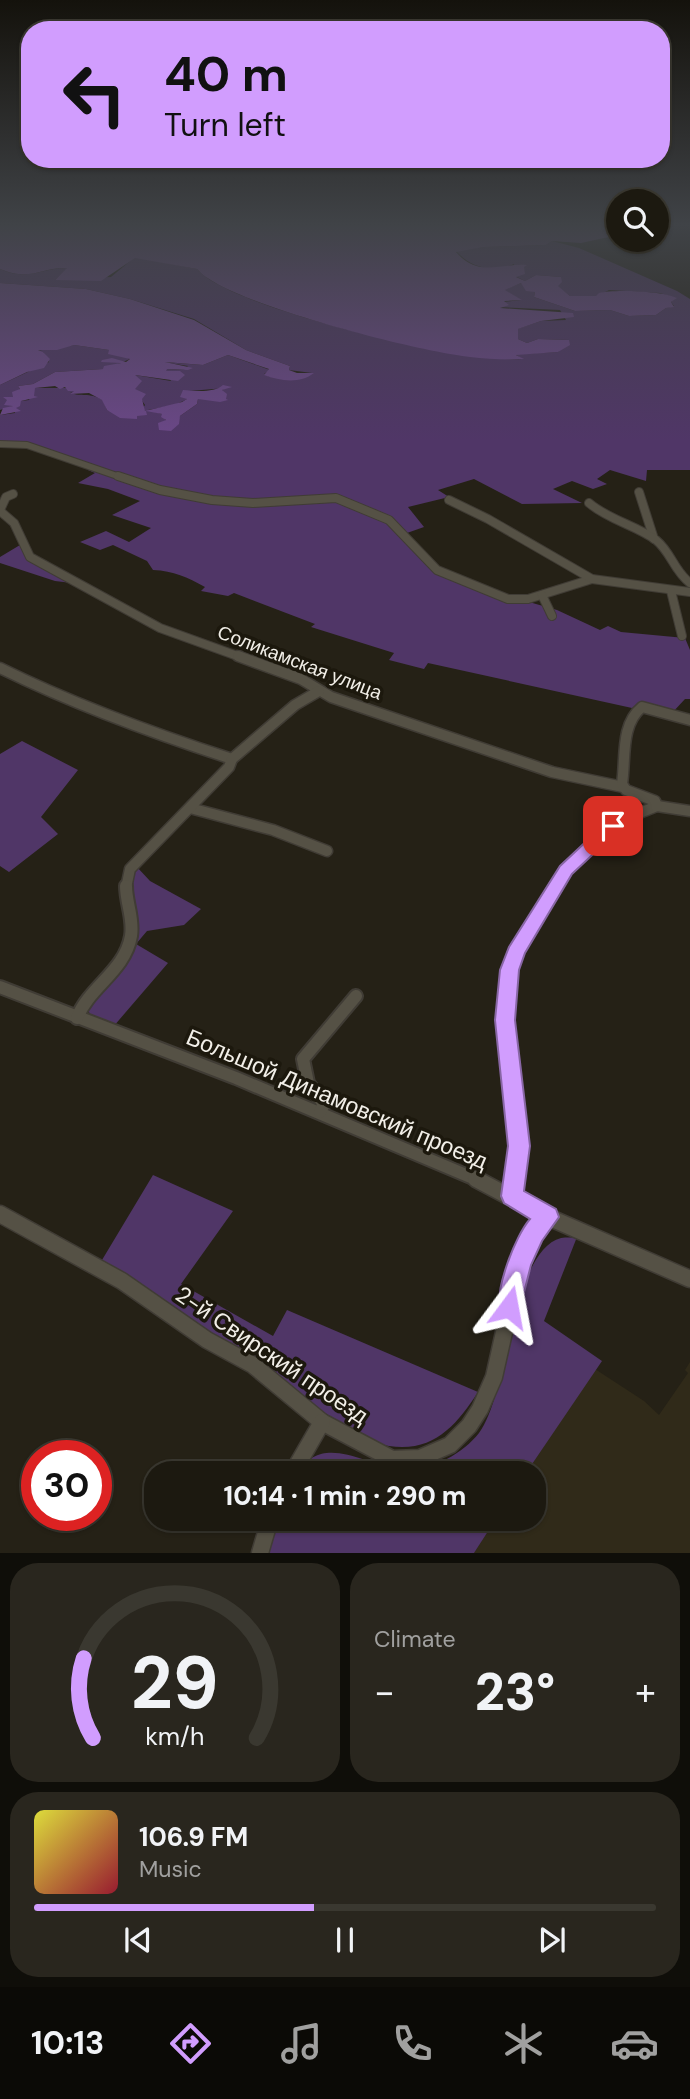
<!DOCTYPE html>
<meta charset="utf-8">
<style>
body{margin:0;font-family:"DM Sans",sans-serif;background:#29261e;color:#f1f3f6;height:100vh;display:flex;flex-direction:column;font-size:26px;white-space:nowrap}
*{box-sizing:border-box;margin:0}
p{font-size:23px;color:#a0a09f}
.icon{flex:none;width:38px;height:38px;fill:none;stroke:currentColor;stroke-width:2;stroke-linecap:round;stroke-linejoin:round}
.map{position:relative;height:1553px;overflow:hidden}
.panel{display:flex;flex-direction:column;gap:10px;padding:10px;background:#0f0e09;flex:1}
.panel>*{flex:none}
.guide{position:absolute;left:21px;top:21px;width:649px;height:147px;border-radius:28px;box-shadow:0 2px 5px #0004,0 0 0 2px #3a3830;background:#d19dfe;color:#111;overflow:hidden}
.controls{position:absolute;left:606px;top:189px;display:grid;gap:14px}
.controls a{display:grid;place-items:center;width:63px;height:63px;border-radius:50%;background:#1c1910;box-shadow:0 2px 5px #0004,0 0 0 2px #3a3830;font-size:35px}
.speed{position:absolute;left:21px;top:1440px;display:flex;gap:14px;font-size:35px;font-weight:700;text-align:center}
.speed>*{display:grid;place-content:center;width:91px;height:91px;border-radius:50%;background:#1c1910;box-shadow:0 2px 5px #0004,0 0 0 2px #3a3830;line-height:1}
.speed .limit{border:10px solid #d22;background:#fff;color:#111}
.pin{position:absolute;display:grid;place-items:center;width:60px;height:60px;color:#fff;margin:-30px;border-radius:14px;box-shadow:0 4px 10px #0006}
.me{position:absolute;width:77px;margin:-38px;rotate:13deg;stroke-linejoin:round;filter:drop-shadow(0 0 5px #0008)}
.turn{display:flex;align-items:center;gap:24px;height:147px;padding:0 28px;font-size:32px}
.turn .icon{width:91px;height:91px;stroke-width:2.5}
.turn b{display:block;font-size:49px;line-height:60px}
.big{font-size:52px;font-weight:800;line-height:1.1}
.panel .widget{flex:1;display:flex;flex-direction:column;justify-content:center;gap:10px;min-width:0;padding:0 24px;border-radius:28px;background:#29261e}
.panel .dial{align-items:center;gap:0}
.dial svg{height:182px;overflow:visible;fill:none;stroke:#3a3830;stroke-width:7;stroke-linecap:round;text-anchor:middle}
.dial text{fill:#f1f3f6;stroke:none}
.song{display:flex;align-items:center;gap:21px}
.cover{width:84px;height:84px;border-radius:10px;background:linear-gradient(135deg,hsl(60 70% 55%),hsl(350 70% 35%))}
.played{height:7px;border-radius:4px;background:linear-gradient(90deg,#d19dfe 45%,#3a3830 45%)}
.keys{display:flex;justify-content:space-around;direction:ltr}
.heat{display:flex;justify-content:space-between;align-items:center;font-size:38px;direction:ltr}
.panel .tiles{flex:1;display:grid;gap:10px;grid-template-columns:1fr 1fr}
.widget:last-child{grid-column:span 2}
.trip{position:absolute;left:144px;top:1461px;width:402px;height:70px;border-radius:28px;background:#1c1910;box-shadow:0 2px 5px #0004,0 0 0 2px #3a3830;font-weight:800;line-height:70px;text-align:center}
.dock{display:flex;height:112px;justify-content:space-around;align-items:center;background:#0b0a06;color:#a0a09f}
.dock .icon{width:49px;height:49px}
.dock .on{color:#d19dfe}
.dock b{font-size:32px;color:#f1f3f6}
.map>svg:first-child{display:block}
.built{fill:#302a19}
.green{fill:#503667;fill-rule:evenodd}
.forest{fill:#6b4788}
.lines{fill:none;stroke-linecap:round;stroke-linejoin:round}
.minor-far4-casing{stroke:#403c35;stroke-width:8}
.minor-far3-casing{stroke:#403c35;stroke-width:10}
.minor-far2-casing{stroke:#403c35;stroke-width:13}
.minor-far1-casing{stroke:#403c35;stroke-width:16}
.minor-casing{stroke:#403c35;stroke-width:19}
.minor-far4{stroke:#555145;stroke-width:6}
.minor-far3{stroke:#555145;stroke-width:8}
.minor-far2{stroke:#555145;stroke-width:10}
.minor-far1{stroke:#555145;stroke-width:12}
.minor{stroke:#555145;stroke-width:16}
.route{fill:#d19dfe;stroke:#8866a5;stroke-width:2}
.labels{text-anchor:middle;stroke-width:7;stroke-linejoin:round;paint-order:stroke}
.street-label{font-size:19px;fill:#f2efe8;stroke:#1c180d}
.near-street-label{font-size:23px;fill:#f2efe8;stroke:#1c180d}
</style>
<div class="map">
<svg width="690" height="1553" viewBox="0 0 690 1553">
<rect width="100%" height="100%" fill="#252116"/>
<polygon class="built" points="690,1362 690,1553 474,1553 496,1519 534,1519 534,1474 526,1473 595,1369 644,1401 659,1415 688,1373 685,1370"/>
<g class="green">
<path d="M552 241 579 248 677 291 690 299V470H647L646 481 610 470 597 479 607 484 593 489 572 481 553 489 582 503 522 504 474 479 438 490 449 497 408 507 424 527 407 533 436 566 490 591 557 610 600 630 608 626 621 632 685 638 690 650V699H685L672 713 641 703 632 708 428 663 424 669 389 660 394 653 311 627 315 624 234 593 228 596 201 591 205 587C187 577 174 571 153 570L147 561 113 545 100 550 80 542 106 531 129 542 151 528 112 515 140 501 108 489 78 483 95 473 88 470 89 468 25 446 0 442V415L15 413V408L21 401 29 400 34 388H69L68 391H76L70 393C82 397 88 392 103 400L107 410 135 416 145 411 142 409 145 405 134 389 135 375 171 381 165 372 166 369 184 370 188 366 163 362 203 365 228 355 270 370 264 374 270 377 312 373 289 370 290 366 246 350 194 319 130 299 86 289 0 283V269C30 282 42 267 68 268L55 280 111 277 135 257 197 269C228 308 469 364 522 359L515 354 558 352 569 340 538 339 527 343 518 339 517 329 541 321 566 320 560 310 497 307 503 302 521 300 504 290 521 283 535 292 534 297 575 311 610 310 629 316 656 315 666 308 674 306 671 302 676 298 660 293 609 290 597 296 584 297 570 296 557 286 561 277 536 275 525 281 515 276 514 264C492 273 471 268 456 251L484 247 546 245ZM225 388 222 390 225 399H198L197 404 180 416 175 426 163 423 166 421 162 414 148 410 174 405 188 399 186 398 190 391Z"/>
<polygon points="74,345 109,350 130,359 113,366 104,366 105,369 103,369 55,372 33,384 18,386 20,389 13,397 14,406 0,410 0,385 49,362 43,352 36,351"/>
<polygon points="20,545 28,557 72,583 55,581 0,563 0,557"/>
<polygon points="22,741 78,770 41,817 58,834 9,872 0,866 0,754"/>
<polygon points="136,866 150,881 201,909 184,925 147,931 136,944 168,963 113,1027 93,1019 86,1007 124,959 128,891"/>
<path d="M153 1175 233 1211 181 1284 273 1336 287 1310 478 1392C457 1425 433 1453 389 1446 350 1440 293 1386 259 1362 242 1350 222 1341 204 1329 170 1307 136 1283 102 1260Z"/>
<path d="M577 1237 544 1321 602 1361 526 1473 299 1474C318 1433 365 1463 395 1469 424 1475 461 1456 479 1433 510 1391 511 1251 561 1238 566 1237 573 1238 577 1237Z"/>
<polygon points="278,1519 496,1519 474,1553 267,1553"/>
</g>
<g class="forest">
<path d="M0 224H618V235L581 243 552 241 546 245 484 247 456 252C479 278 498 263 527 265L524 267 525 274 516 277 525 281 536 275 561 277 562 282 558 286 570 296H596L599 293C613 289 664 291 677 298L671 302 674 307 666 308 656 315 629 316 610 310 575 311 534 297 535 292 526 291 521 283 505 290 522 300 504 301 509 305 500 308 573 313 574 317 541 321 518 329V339L527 343 538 339 569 340 570 345 558 352 516 355 524 359C506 360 487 359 470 357 421 352 224 303 197 269L135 258 101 281 55 280 67 268C40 267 32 282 0 269Z"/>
<path d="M0 283 86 289 130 299 194 320 246 350 290 366 289 370 297 373H314C300 384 280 381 264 375L269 369 228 355 203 365 165 362 193 368 188 370 167 369 166 371H180L185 375 178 381 135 375 142 381 135 389 146 394 142 399 145 411 182 402 187 399 180 397 183 390C194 391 215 393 223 385L232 387 222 390 227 394 226 399 228 400 220 402 198 399 197 404 180 416 179 424 171 431 159 430 158 423 166 420 161 417 162 414 146 411 147 415 137 416V419L120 418 107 410 102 400 89 393 70 394 74 391H68L65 387 60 389 55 386 35 388 34 396 38 397 21 401 20 406 16 408 21 411 0 415 3 408 13 406 4 405 7 400 3 397H13L12 392 20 389 18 386 33 384 55 372 103 369 104 366 121 363 101 362 102 360 112 358 126 362 130 359 108 354 109 350 74 345 57 350H38L43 352 50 359 44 368 27 372 0 385Z"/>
</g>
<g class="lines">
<g class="minor-far4-casing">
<polyline id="minor-far4" points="0,444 27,445 123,478"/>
</g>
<g class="minor-far3-casing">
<g id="minor-far3">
<polyline points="118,476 160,490 212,500 253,503 336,498 389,520 437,570 508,599 528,599 592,579"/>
<polyline points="639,492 654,539"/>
<polyline points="449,500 488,519 592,579 690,592"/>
<path d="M589 503C609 520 635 525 656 540 671 552 674 571 690 583"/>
<polyline points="0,510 6,497 13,494"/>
<polyline points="0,511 14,523 30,557 160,628 243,658"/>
<polyline points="671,591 682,636"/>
<polyline points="542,595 552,616"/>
</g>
</g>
<g class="minor-far2-casing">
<g id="minor-far2">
<polyline points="238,656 301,679 331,697 552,772 623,787"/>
<path d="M0 668C75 705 152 733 232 759"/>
<polyline points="657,806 690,811"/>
<polyline points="190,808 273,830 327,851"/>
<polyline points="126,888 130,869 229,767 232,759 295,705 319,691"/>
<path d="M555 888C578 850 615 821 657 806L655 801 626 790 622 784C626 758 620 725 642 707L690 720"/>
</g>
</g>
<g class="minor-far1-casing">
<g id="minor-far1">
<polyline points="0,987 236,1078 480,1181"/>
<path d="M77 1018C89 987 125 971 131 936 134 919 126 903 126 886"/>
<polyline points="320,1112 324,1104 308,1083 303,1059 356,996"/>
<polyline points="514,1181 519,1145 505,1020 509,970 516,952 556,886"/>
</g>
</g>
<g class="minor-casing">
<g id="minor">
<polyline points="476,1179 548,1217 690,1279"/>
<polyline points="512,1196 514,1179"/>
<polyline points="0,1214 122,1281 207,1340 253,1365 322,1422 392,1459 420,1458 450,1445 469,1426 480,1409 494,1377 519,1265 533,1233 548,1217"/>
<polyline points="292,1474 322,1422"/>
<polyline points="260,1553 270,1519"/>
</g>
</g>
<use href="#minor-far4" class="minor-far4"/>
<use href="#minor-far3" class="minor-far3"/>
<use href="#minor-far2" class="minor-far2"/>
<use href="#minor-far1" class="minor-far1"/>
<use href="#minor" class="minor"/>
</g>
<linearGradient id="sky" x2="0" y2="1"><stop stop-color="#14120c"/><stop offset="0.51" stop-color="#404347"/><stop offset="1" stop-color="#404347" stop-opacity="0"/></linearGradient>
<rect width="690" height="441" fill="url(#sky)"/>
<path class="route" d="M613 820 621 826 619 830 572 874 525 953 519 970 515 1020 530 1146 524 1191 556 1209 559 1217 542 1241 531 1265 518 1316 509 1319 501 1316C492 1295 515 1236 530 1219L504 1203 501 1196 508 1146 495 1020 500 970 509 947 560 866 607 822Z"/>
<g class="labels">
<g class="street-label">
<text transform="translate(300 662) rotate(21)" y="7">Соликамская улица</text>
</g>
<g class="near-street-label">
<text transform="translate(337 1099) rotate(23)" y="8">Большой Динамовский проезд</text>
<text transform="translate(272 1355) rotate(34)" y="8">2-й Свирский проезд</text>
</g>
</g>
</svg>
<div class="controls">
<a><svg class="icon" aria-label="search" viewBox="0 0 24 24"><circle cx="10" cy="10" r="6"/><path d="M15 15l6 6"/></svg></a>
</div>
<div class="speed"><div class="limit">30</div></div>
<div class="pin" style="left:613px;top:826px;background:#d93025"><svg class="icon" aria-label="arrive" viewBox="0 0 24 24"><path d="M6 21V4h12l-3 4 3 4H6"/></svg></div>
<svg class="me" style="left:509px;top:1307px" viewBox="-20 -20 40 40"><path d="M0-17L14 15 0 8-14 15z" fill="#d19dfe" stroke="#fff" stroke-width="4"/></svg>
<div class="trip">10:14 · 1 min · 290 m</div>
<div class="guide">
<div class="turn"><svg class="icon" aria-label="left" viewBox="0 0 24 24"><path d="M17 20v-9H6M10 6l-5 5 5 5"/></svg><div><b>40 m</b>Turn left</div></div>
</div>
</div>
<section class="panel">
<div class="tiles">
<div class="widget dial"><svg viewBox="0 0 100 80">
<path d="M14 69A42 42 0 1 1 86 69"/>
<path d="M14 69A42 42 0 0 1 10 34" stroke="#d19dfe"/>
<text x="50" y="56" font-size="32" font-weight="700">29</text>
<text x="50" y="72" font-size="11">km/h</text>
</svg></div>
<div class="widget"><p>Climate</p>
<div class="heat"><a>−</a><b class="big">23°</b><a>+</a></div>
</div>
<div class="widget">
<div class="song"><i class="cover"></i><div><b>106.9 FM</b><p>Music</p></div></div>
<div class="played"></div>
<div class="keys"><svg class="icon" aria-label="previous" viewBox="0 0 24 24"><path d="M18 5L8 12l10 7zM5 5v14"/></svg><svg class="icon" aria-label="pause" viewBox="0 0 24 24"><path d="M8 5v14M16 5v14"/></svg><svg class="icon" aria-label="next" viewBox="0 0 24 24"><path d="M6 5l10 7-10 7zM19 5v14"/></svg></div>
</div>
</div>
</section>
<nav class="dock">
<b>10:13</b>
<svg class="icon on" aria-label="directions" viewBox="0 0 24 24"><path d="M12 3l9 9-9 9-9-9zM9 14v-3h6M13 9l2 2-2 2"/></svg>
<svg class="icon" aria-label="music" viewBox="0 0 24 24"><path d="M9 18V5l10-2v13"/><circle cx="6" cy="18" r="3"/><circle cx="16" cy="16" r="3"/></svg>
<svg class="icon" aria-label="phone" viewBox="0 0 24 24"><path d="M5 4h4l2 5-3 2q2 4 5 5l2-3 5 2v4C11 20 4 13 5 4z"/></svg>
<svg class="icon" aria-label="climate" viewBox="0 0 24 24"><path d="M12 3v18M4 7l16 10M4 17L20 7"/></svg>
<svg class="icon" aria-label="car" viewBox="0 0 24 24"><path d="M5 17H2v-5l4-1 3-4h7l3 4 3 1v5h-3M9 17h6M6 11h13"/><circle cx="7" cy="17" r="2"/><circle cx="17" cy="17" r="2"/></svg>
</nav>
